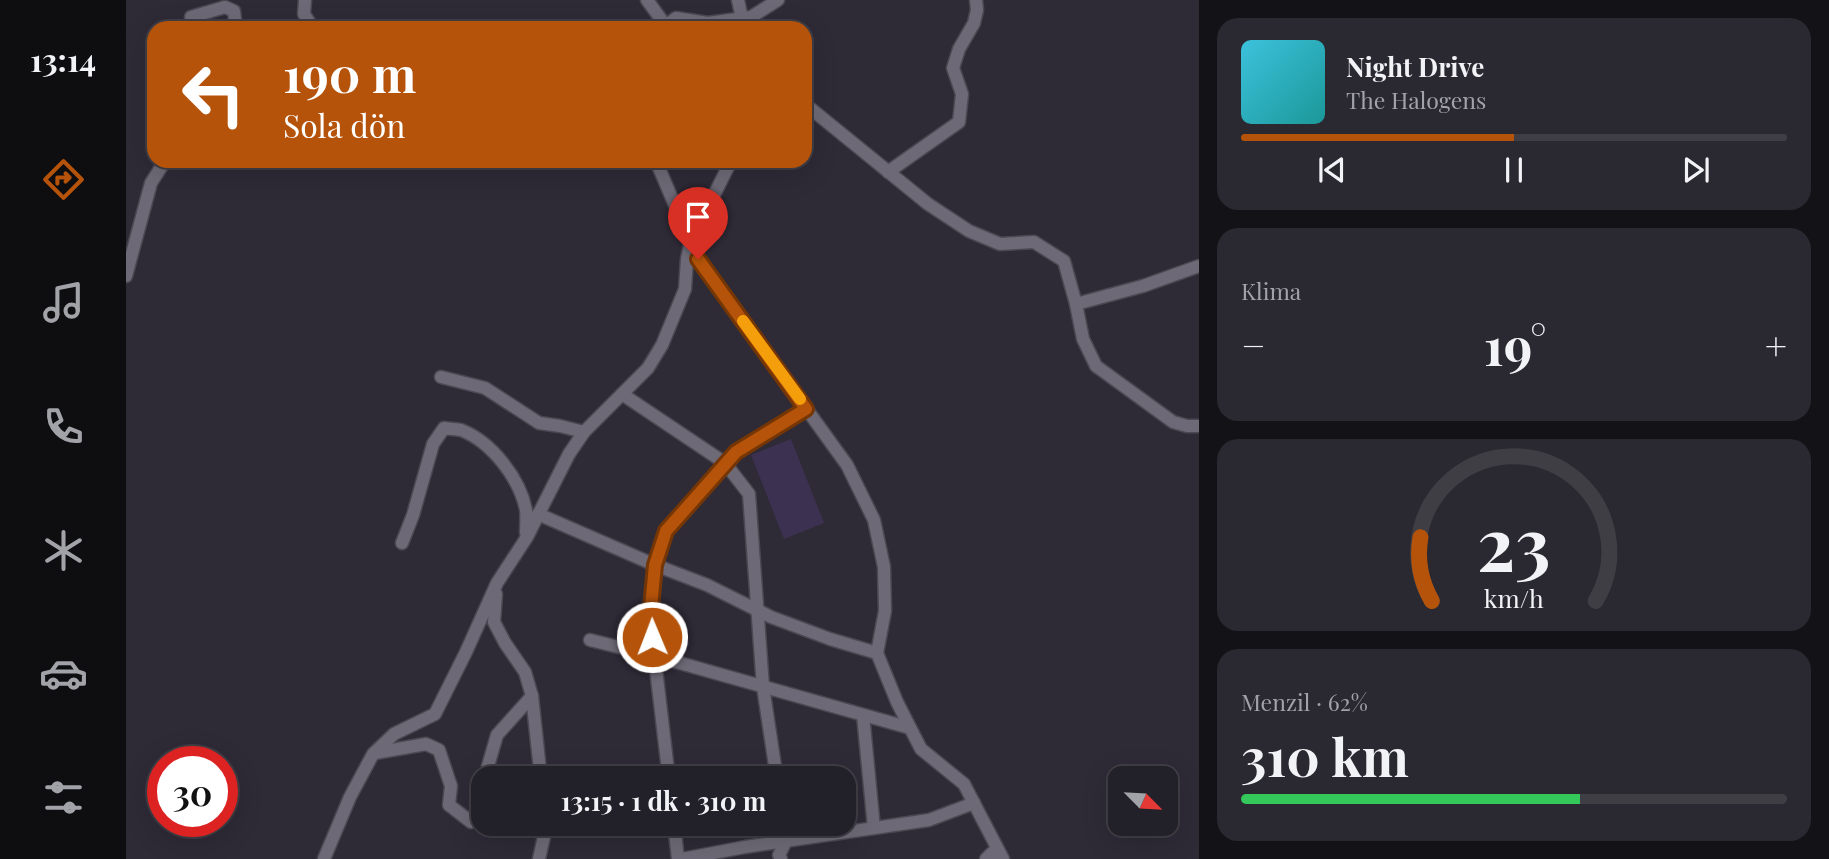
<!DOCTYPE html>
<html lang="tr">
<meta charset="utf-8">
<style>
body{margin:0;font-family:"Playfair Display",serif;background:#2a2830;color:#f1f3f6;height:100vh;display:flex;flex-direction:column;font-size:26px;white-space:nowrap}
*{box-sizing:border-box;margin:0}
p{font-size:23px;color:#a2a3a8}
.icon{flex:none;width:38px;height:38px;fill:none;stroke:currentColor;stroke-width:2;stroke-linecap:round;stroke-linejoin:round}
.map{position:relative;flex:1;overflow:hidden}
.side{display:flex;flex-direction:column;gap:18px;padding:18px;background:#131216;width:630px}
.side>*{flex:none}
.top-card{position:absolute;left:21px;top:21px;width:665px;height:147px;border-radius:21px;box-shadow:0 7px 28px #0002,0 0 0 2px #3f3e45;background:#b45309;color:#fff;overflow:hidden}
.needle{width:46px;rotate:114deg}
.fabs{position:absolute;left:982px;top:766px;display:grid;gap:14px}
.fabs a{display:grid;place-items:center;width:70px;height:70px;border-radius:14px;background:#222028;box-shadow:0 7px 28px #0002,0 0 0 2px #3f3e45;font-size:35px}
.speed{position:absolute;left:21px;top:746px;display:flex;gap:14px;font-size:35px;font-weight:700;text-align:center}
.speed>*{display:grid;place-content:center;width:91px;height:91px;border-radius:50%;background:#222028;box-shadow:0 7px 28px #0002,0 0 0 2px #3f3e45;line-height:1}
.speed .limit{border:10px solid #d22;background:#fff;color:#111}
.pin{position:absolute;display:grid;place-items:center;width:60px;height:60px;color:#fff;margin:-72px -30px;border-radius:50% 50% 50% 0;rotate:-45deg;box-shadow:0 0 7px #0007}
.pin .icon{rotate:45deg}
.me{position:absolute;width:77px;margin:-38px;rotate:359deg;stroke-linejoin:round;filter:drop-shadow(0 0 5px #0008)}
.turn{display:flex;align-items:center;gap:24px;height:147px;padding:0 21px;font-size:32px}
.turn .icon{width:91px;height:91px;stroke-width:2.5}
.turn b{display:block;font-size:49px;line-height:60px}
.big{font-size:52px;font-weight:700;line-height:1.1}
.side .card{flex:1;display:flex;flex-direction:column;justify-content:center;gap:10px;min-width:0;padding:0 24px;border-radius:21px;background:#2a2830}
.side .dial{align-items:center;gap:0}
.dial svg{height:182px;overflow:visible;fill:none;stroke:#3f3e45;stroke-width:7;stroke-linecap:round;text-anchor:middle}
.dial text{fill:#f1f3f6;stroke:none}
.song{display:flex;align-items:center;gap:21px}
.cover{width:84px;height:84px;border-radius:10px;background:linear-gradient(135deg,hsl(190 70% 55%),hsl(180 70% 35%))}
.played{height:7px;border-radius:4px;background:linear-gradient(90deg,#b45309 50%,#3f3e45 50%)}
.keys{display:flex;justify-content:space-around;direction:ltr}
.heat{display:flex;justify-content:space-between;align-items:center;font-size:38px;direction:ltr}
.charge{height:10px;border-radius:5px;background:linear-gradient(90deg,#34c759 62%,#3f3e45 0)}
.trip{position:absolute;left:345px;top:766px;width:385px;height:70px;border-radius:21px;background:#222028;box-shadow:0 7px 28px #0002,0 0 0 2px #3f3e45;font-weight:700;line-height:70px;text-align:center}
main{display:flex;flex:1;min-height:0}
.menu{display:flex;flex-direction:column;width:126px;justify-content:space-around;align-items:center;background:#0e0d10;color:#a2a3a8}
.menu .icon{width:49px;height:49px}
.menu .current{color:#b45309}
.menu b{font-size:32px;color:#f1f3f6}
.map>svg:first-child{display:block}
.green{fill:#3d3152}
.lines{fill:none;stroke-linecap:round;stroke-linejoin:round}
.minor-casing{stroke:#4b4852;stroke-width:15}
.minor{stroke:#6d6976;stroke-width:12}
.route-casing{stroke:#753606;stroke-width:18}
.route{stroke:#b45309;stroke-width:12}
.slow{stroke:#f59e0b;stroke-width:12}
</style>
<main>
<nav class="menu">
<b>13:14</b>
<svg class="icon current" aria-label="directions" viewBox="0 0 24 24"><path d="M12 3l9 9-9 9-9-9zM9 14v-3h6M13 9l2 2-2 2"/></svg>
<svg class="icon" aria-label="music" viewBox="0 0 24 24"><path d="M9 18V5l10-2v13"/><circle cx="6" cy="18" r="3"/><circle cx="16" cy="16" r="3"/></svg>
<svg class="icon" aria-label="phone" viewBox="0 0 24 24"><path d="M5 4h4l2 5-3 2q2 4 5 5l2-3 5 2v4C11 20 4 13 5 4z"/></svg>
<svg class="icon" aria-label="climate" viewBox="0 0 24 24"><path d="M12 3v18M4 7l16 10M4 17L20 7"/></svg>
<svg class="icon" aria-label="car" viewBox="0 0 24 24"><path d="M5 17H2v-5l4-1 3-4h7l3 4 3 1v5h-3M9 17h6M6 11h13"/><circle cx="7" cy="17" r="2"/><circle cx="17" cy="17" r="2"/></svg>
<svg class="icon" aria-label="filters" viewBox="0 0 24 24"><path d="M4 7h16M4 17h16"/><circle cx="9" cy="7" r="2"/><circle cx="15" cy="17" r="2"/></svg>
</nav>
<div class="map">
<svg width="1073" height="859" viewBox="0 0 1073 859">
<rect width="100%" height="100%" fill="#2e2a36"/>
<polygon class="green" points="665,439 698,523 658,539 625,455"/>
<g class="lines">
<g class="minor-casing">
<g id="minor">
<polyline points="179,0 178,14 187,28"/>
<polyline points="521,0 540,26"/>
<polyline points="612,0 618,28"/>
<polyline points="65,17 99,7 108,11 110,28"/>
<polyline points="537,28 550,18 582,23 625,17 652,0"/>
<polyline points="679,104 802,204 843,231 874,244 908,242 938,261 950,304 957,339 970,366 1047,422 1061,426 1073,426"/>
<polyline points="530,161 572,259 721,465 748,520 758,567 759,611 751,653 771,702 795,749 838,784 877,859"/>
<polyline points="762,172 833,122 836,94 827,68 833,49 848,23 851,10 850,0"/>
<polyline points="0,276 25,183 39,161"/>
<polyline points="950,304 1017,286 1073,266"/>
<polyline points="315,377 359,388 413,423 434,426 458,432"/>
<polyline points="496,394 599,463 623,494 637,687 651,779"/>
<polyline points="412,514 529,565 581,585 645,617 704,639 751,653"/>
<path d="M276 543 287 515 307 444 318 428C324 429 330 429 335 430 366 442 394 479 400 510 401 517 400 525 400 533"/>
<polyline points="370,594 368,622 379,643 399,672 406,696 415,779"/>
<polyline points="464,640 529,656 784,728"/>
<polyline points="737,715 748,828"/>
<polyline points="249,753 300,744 313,750 325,786 323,805 345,822 357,811"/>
<polyline points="361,779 362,766 371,735 406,696"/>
<polyline points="543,779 524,618 529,565 540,531 610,452 680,409"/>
<polyline points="548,824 552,859"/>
<polyline points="198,859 224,797 247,754 268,734 309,714 340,652 371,583 401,537 443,454 458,432 522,368 536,345 559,289 561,259 565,241 605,161"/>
<polyline points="413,859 419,832 419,824"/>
<polyline points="556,859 619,847 803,820 848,803"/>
<polyline points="655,859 653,855 660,841 658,824"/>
<polyline points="860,859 866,853 874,859"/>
</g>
</g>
<use href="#minor" class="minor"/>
</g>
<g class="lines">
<g class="route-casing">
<polyline id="route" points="526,637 524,618 529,565 540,531 610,452 680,409 572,259"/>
</g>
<use href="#route" class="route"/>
<polyline class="slow" points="617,321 674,399"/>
</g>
</svg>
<div class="fabs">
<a><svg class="needle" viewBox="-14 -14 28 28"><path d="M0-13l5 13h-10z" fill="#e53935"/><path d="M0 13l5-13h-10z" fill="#a2a3a8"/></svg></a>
</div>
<div class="speed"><div class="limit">30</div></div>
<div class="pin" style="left:572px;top:259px;background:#d93025"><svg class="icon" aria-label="arrive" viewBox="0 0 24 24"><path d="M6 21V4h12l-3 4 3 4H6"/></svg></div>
<svg class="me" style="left:526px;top:637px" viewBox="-20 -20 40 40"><circle r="17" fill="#b45309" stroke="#fff" stroke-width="3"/><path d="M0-11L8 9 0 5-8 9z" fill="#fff"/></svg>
<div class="trip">13:15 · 1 dk · 310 m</div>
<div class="top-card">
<div class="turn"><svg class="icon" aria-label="left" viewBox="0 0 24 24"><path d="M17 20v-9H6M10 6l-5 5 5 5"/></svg><div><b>190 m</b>Sola dön</div></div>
</div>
</div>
<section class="side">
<div class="card">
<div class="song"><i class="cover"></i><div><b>Night Drive</b><p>The Halogens</p></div></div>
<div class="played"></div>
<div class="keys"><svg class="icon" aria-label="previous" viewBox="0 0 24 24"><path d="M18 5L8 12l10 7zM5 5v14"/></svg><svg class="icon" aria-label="pause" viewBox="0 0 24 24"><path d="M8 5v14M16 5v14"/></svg><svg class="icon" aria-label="next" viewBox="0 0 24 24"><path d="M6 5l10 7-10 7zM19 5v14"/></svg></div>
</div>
<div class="card"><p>Klima</p>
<div class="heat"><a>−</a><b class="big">19°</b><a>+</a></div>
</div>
<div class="card dial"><svg viewBox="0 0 100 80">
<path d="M14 69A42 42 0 1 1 86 69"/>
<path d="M14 69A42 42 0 0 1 9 41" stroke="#b45309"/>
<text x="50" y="56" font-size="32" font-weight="700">23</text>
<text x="50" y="72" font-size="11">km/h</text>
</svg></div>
<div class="card"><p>Menzil · 62%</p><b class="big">310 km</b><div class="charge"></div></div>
</section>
</main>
